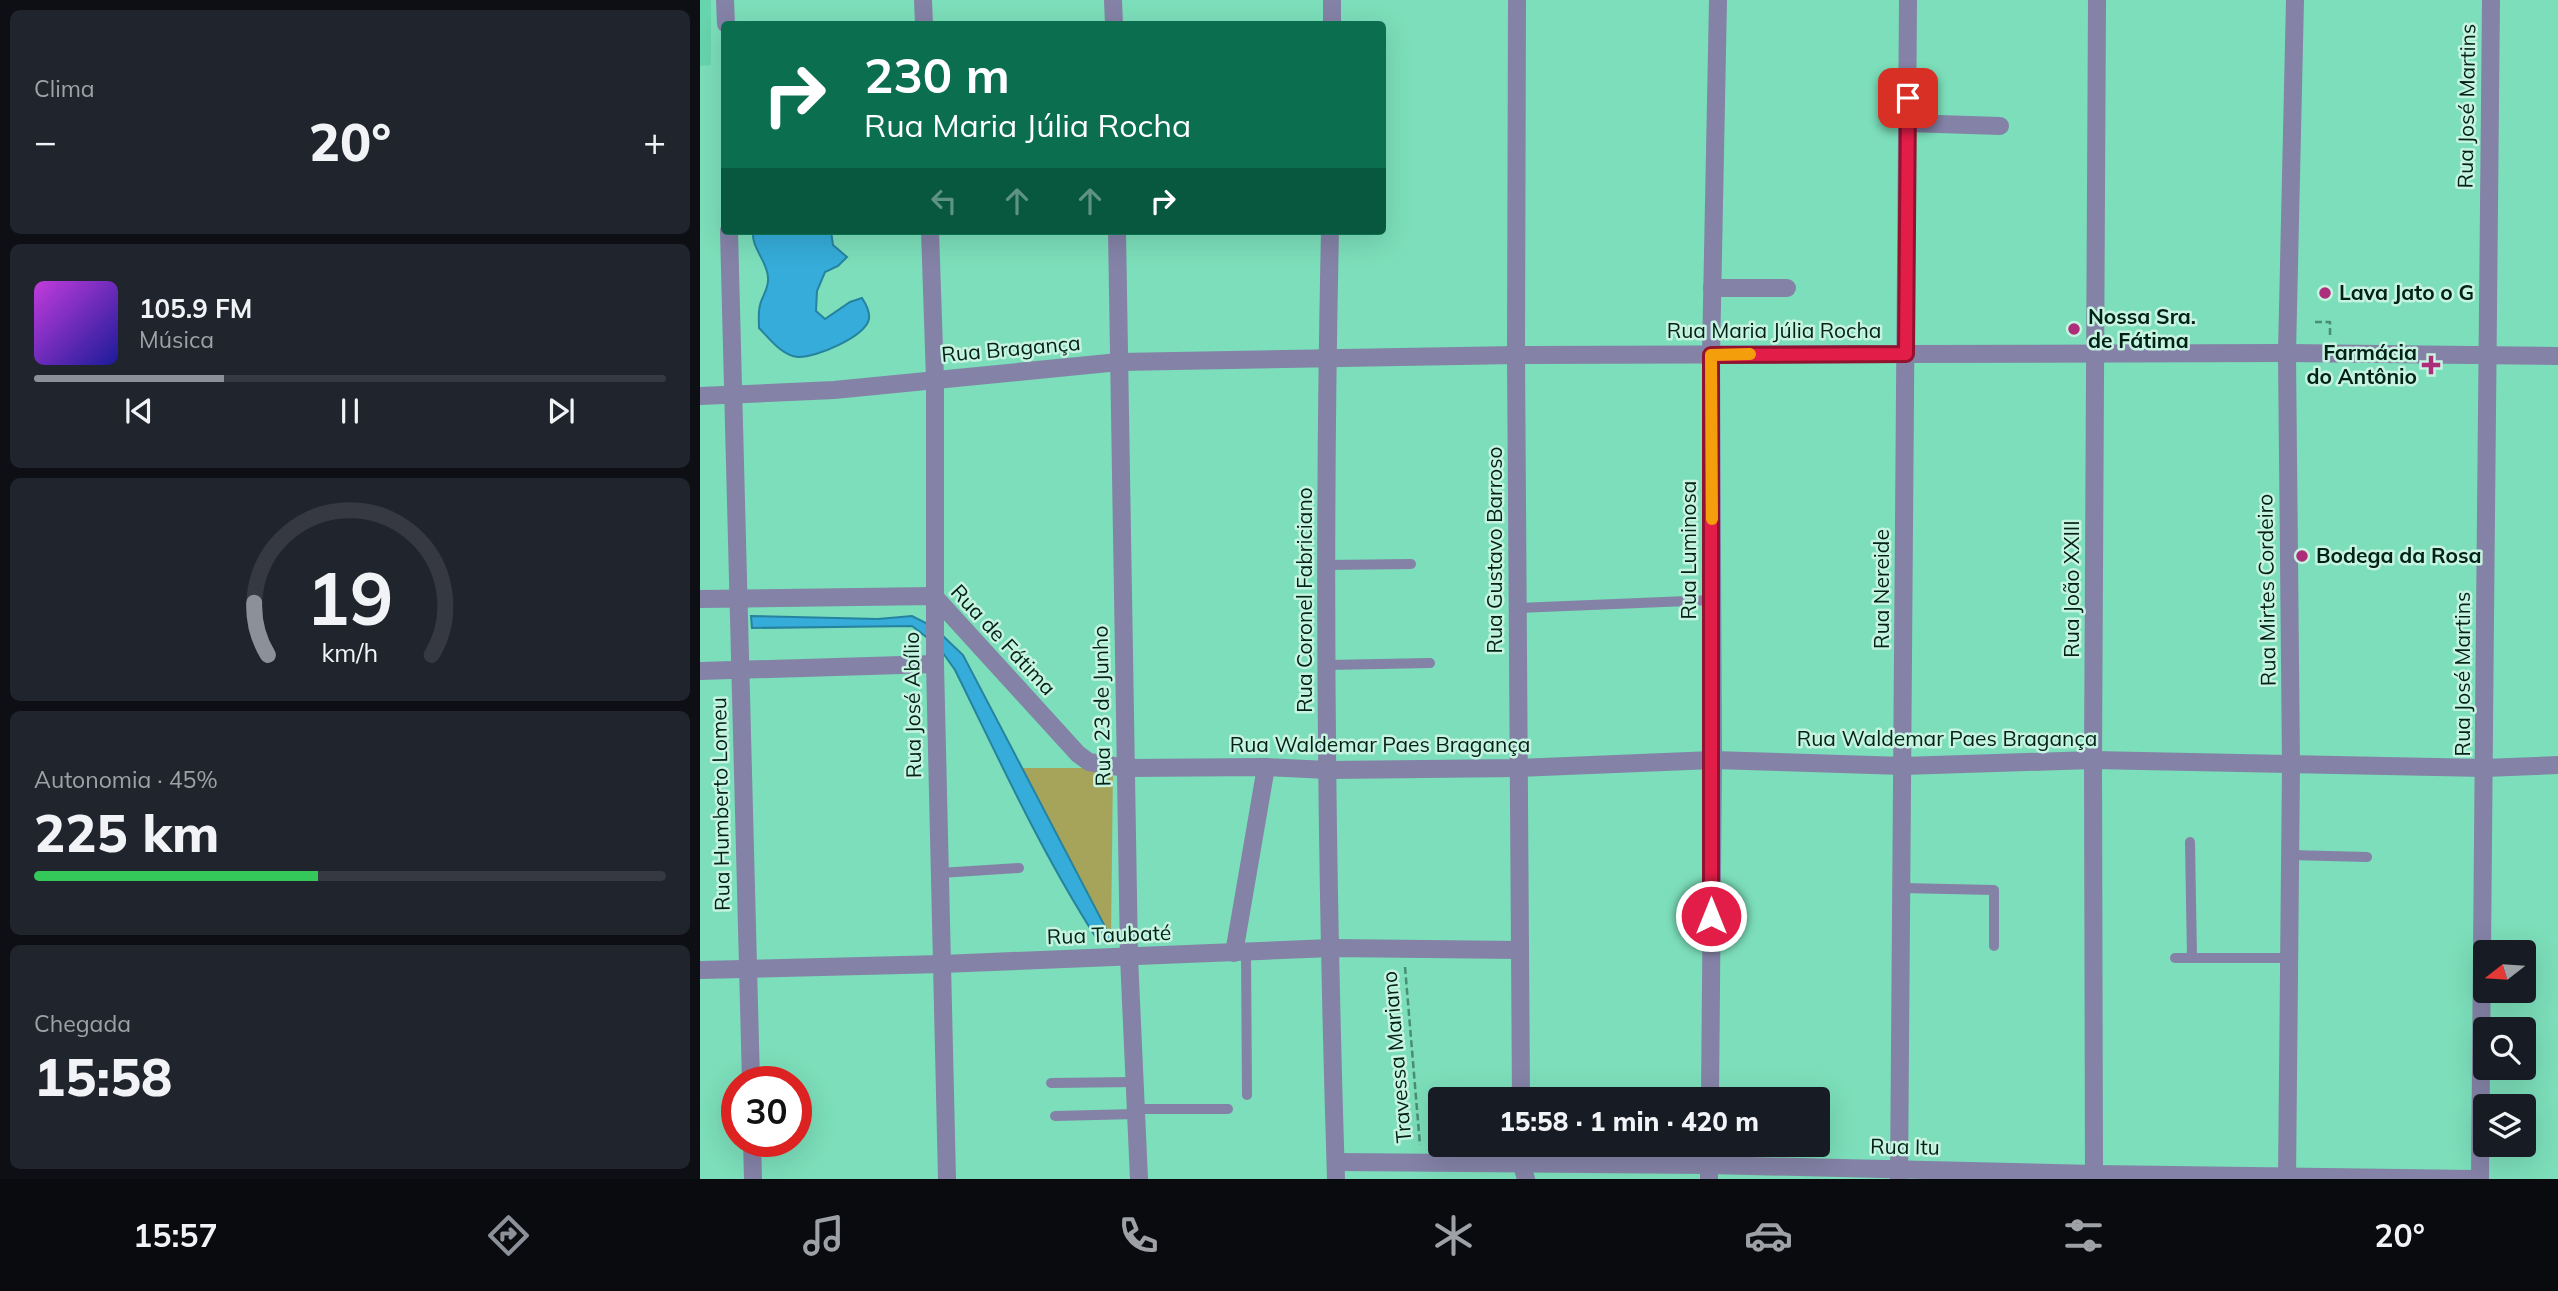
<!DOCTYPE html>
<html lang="pt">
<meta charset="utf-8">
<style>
body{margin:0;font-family:Mulish,sans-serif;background:#20242c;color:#f1f3f6;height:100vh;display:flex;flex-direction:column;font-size:26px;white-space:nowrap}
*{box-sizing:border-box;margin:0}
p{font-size:23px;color:#9ea1a6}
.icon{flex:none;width:38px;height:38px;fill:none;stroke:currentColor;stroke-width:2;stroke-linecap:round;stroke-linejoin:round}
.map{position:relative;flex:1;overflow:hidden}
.sheet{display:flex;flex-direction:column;gap:10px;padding:10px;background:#0d0f14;width:700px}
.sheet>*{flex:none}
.guide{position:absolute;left:21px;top:21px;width:665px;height:214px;border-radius:7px;box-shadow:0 7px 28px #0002;background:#0b6e4f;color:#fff;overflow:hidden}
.needle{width:46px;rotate:253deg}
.fabs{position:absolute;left:1773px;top:940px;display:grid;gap:14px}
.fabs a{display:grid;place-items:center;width:63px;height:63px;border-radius:7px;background:#171b24;box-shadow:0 7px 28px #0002;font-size:35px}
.speed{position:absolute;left:21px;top:1066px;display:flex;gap:14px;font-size:35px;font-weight:700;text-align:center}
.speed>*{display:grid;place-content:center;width:91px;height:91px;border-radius:50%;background:#171b24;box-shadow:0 7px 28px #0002;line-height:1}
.speed .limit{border:10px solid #d22;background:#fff;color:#111}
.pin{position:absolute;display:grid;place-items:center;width:60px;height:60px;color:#fff;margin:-30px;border-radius:14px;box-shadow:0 4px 10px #0006}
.me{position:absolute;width:77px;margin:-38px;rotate:0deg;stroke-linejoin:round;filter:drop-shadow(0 0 5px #0008)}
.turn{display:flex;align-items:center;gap:24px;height:147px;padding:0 28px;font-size:32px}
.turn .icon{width:91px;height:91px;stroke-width:2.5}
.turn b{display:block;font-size:49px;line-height:60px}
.lanes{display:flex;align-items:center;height:66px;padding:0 28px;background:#0003;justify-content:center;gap:35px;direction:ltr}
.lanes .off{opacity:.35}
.big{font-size:52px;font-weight:800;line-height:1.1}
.sheet .tile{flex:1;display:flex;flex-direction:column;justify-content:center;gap:10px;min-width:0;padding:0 24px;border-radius:10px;background:#20242c}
.sheet .dial{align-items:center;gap:0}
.dial svg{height:182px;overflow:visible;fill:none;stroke:#363941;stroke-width:7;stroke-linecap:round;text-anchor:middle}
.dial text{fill:#f1f3f6;stroke:none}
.song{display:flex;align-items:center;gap:21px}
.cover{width:84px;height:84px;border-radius:10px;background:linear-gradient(135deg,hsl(290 70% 55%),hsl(240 70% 35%))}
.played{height:7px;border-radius:4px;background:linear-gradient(90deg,#8c9099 30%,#363941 30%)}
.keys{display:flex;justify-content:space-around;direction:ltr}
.heat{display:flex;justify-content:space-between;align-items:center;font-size:38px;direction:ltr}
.charge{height:10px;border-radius:5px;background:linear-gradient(90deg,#34c759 45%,#363941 0)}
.trip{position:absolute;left:728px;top:1087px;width:402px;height:70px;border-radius:7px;background:#171b24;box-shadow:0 7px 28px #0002;font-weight:800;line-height:70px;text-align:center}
.tab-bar{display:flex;height:112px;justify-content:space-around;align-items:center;background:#090b0e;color:#9ea1a6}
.tab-bar .icon{width:49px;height:49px}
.tab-bar .on{color:#8c9099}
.tab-bar b{font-size:32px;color:#f1f3f6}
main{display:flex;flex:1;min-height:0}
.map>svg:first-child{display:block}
.built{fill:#66d4ad}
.green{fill:#a5a45a}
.water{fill:#35acd9;stroke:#26839f;stroke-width:2}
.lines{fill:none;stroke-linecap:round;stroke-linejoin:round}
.path{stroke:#488e75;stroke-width:2.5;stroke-dasharray:7 3.5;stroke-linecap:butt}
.service{stroke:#8482a6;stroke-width:10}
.minor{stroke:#8482a6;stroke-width:18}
.tertiary{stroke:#8482a6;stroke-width:18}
.route-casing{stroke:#92132f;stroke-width:18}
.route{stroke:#e11d48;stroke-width:12}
.slow{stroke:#f59e0b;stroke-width:12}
.poi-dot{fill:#ad2d7b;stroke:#c6f4e1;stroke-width:2.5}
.labels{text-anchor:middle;stroke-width:5;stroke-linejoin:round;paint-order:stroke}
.street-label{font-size:21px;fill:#022218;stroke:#c6f4e1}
.poi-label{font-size:21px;font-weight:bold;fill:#022218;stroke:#c6f4e1;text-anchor:start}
</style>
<main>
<section class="sheet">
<div class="tile"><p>Clima</p>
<div class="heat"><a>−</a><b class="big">20°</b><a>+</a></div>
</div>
<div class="tile">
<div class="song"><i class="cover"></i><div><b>105.9 FM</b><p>Música</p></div></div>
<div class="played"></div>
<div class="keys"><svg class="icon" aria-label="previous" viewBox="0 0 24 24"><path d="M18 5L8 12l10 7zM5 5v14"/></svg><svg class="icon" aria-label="pause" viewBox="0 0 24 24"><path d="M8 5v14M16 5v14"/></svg><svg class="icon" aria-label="next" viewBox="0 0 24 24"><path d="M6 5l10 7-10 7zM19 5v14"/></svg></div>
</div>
<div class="tile dial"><svg viewBox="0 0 100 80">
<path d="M14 69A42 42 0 1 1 86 69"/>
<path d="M14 69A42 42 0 0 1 8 46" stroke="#8c9099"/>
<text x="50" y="56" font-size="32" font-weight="700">19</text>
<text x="50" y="72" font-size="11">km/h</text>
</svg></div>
<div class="tile"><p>Autonomia · 45%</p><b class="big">225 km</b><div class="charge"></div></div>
<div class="tile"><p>Chegada</p><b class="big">15:58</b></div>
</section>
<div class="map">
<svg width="1858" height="1179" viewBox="0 0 1858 1179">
<rect width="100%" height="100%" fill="#7cdeba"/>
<polygon class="built" points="0,0 11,0 11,65 0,66"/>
<polygon class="green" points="322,768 413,768 411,938"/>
<g class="water">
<path d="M53 231H131L133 245 147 257 138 266 125 272 117 291 116 311 125 319 150 302 162 298C166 304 170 311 169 319 165 337 115 358 98 357 82 356 69 338 59 328 59 320 58 313 60 305 62 296 69 289 68 278 68 262 51 248 53 231Z"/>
<polygon points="51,616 178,619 212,616 230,625 229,639 212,626 52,628"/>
<path d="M243 636 263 655 411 938 397 939C342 854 300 761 255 670L243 653Z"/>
</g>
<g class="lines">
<g class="path">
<polyline points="1615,322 1630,322 1630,337"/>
<polyline points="705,967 720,1145"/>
</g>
<g class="service">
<polyline points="628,565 711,564"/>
<polyline points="818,608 1012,600"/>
<polyline points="628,665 730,663"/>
<polyline points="1490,842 1492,958"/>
<polyline points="1590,855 1667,857"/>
<polyline points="240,873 319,868"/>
<polyline points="1202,888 1294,890 1294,946"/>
<polyline points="546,952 547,1095"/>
<polyline points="1475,958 1589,958"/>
<polyline points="351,1083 435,1082"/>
<polyline points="436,1109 528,1109"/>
<polyline points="355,1116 436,1114"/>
</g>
<g class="minor">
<polyline points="25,0 26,24"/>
<polyline points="223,0 224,24"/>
<polyline points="413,0 414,24"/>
<polyline points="632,0 632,24"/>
<polyline points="817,0 816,355 821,1099"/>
<polyline points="1208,123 1300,126"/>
<polyline points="29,231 51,1082"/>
<polyline points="230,231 235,379 235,664 247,1179"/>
<polyline points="417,231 429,957 439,1179"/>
<path d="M630 231C623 547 626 863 636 1179"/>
<polyline points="1012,288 1087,288"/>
<polyline points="0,599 234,596 378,754 389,762 426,768 566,767 628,770 819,768 1013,760 1203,766 1393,760 1785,768 1858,765"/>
<polyline points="0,671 235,664"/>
<polyline points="534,953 566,767"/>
<polyline points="0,970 242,964 631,948 819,950"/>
<polyline points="1010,1099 1013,760 1011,355 1018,0"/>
<polyline points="52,1141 53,1179"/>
<polyline points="821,1144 821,1162 826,1179"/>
<polyline points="636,1162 1009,1165 1395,1174 1774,1179"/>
<polyline points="1009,1179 1009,1144"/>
<polyline points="1199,1179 1208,0"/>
<polyline points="1394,1179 1393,760 1397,0"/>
<polyline points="1587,1179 1591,765 1587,353 1595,0"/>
<path d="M1780 1179C1785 786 1785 393 1791 0"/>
</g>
<polyline class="tertiary" points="0,396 134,390 419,362 816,355 1587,353 1858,356"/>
</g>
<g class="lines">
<g class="route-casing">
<polyline id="route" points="1011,916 1011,355 1206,354 1208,98"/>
</g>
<use href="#route" class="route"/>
<polyline class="slow" points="1012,519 1011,355 1050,354"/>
</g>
<g class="poi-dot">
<circle cx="1625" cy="293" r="7"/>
<circle cx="1374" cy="329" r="7"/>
<path d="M1727.5 354.5h7v7h7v7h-7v7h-7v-7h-7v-7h7z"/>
<circle cx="1602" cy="556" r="7"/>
</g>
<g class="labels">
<g class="street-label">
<text transform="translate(1767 106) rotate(-89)" y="7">Rua José Martins</text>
<text x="1074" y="338">Rua Maria Júlia Rocha</text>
<text transform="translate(311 349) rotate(-5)" y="7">Rua Bragança</text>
<text transform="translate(795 550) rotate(-90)" y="7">Rua Gustavo Barroso</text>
<text transform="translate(989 550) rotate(-90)" y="7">Rua Luminosa</text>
<text transform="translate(1182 589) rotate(-90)" y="7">Rua Nereide</text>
<text transform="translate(1372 589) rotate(-90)" y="7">Rua João XXIII</text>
<text transform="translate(1567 590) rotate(-91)" y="7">Rua Mirtes Cordeiro</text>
<text transform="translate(605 600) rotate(-90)" y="7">Rua Coronel Fabriciano</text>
<text transform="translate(303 640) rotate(47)" y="7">Rua de Fátima</text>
<text transform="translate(1763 674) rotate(-90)" y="7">Rua José Martins</text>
<text transform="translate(213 705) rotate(-91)" y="7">Rua José Abílio</text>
<text transform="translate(402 706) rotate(-91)" y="7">Rua 23 de Junho</text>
<text x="1247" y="746">Rua Waldemar Paes Bragança</text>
<text x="680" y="752">Rua Waldemar Paes Bragança</text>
<text transform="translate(21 804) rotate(-91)" y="7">Rua Humberto Lomeu</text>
<text transform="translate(409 935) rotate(-2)" y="7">Rua Taubaté</text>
<text transform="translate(697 1057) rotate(-95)" y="7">Travessa Mariano</text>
<text transform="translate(1205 1147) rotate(1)" y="7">Rua Itu</text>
</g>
<g class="poi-label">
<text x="1639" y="300">Lava Jato o G</text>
<text x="1388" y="324">Nossa Sra.<tspan x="1388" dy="24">de Fátima</tspan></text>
<text x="1717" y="360" text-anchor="end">Farmácia<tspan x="1717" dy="24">do Antônio</tspan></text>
<text x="1616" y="563">Bodega da Rosa</text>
</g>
</g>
</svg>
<div class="fabs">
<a><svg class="needle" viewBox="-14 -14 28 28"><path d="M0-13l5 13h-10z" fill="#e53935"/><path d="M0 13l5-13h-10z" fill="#9ea1a6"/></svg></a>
<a><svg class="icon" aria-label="search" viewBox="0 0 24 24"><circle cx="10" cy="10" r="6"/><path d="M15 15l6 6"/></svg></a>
<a><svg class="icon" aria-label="layers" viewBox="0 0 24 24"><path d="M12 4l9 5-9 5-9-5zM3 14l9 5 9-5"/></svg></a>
</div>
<div class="speed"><div class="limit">30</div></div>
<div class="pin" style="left:1208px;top:98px;background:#d93025"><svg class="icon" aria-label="arrive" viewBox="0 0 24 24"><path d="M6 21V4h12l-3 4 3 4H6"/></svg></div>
<svg class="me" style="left:1011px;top:916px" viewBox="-20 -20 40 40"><circle r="17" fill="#e11d48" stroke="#fff" stroke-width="3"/><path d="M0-11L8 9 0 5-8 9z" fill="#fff"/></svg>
<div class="trip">15:58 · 1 min · 420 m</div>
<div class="guide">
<div class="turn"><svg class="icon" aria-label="right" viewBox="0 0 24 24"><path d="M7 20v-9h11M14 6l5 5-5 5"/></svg><div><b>230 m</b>Rua Maria Júlia Rocha</div></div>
<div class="lanes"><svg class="icon off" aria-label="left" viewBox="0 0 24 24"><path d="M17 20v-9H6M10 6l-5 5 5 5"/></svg><svg class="icon off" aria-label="ahead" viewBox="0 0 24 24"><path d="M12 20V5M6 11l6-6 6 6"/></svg><svg class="icon off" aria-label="ahead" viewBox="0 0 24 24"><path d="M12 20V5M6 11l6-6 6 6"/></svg><svg class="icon" aria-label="right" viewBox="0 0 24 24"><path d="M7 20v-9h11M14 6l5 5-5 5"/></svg></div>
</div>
</div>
</main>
<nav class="tab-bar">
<b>15:57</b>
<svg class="icon on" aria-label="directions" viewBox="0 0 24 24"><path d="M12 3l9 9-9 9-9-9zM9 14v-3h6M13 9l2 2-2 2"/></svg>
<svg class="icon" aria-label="music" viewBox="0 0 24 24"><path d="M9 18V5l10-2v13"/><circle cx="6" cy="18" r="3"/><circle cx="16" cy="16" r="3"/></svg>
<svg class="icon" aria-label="phone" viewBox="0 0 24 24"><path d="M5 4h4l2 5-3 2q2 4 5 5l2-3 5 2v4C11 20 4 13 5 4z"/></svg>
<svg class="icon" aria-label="climate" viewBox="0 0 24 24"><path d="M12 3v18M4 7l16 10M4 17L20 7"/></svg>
<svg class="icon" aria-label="car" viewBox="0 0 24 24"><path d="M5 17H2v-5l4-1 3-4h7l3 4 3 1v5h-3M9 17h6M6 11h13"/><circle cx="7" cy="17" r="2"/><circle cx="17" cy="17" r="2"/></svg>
<svg class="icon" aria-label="filters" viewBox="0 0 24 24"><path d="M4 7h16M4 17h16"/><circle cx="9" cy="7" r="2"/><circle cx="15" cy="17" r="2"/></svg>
<b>20°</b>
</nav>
